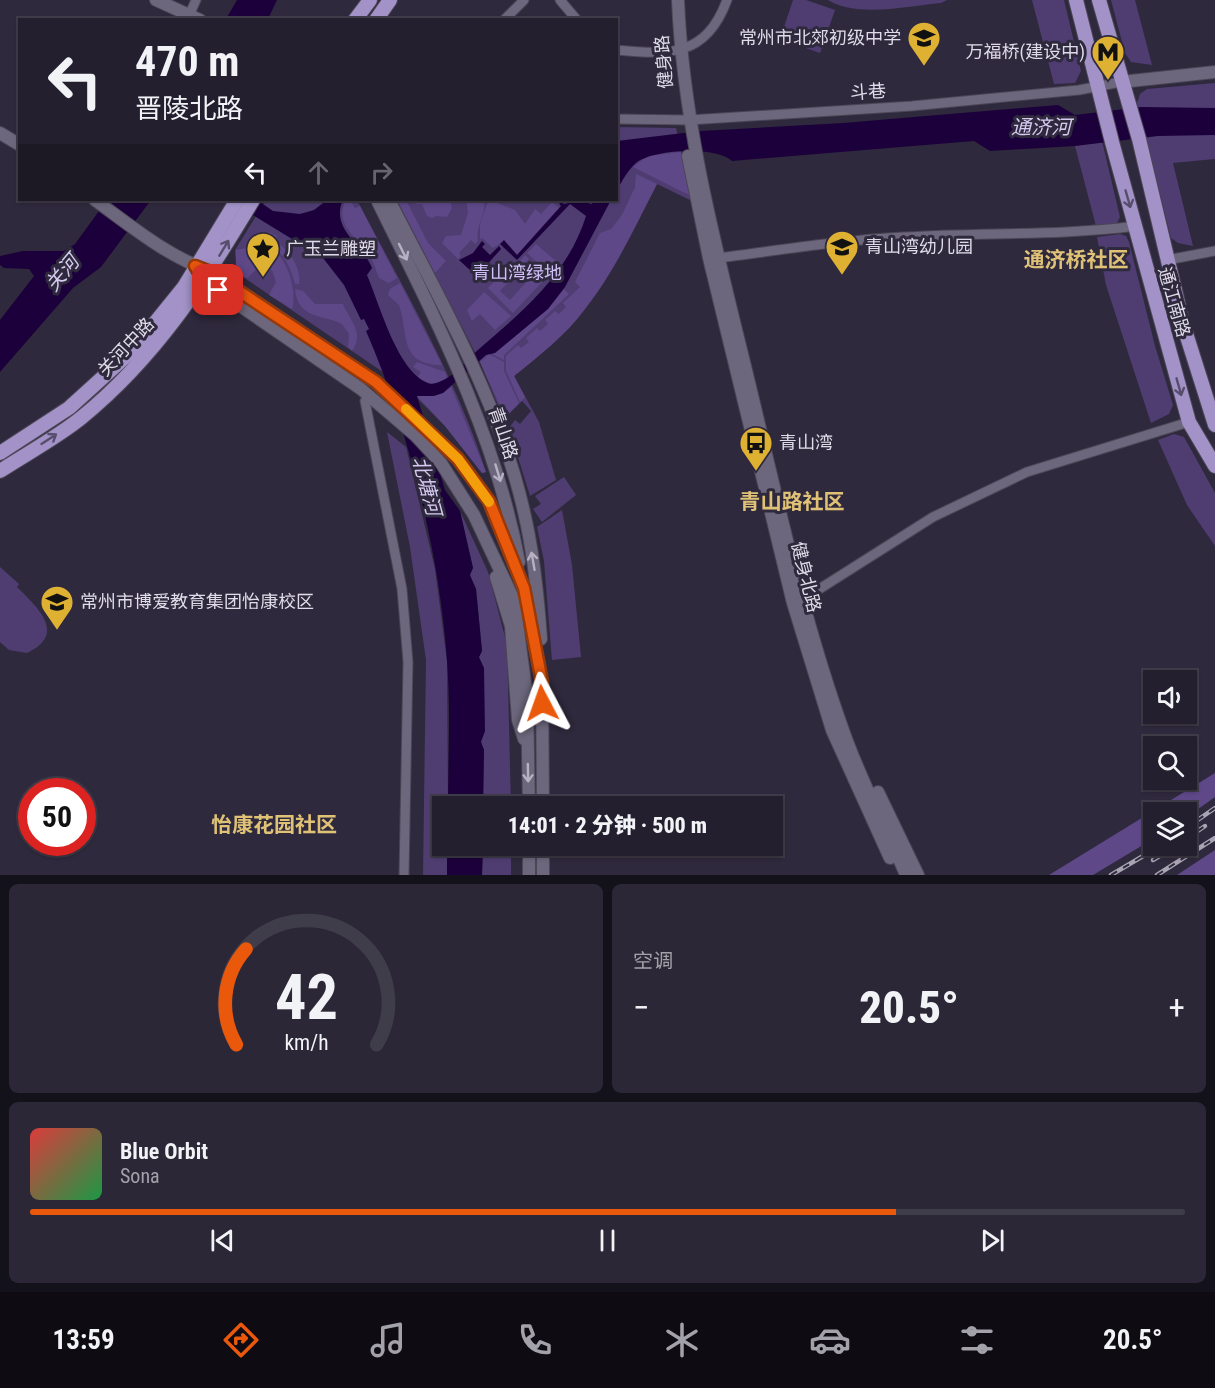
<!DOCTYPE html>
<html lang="zh">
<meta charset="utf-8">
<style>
body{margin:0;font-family:"Roboto Condensed","Noto Sans SC",sans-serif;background:#2b2736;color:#f1f3f6;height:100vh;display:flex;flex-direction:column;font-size:22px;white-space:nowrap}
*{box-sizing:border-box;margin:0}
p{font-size:20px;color:#a3a2aa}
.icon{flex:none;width:33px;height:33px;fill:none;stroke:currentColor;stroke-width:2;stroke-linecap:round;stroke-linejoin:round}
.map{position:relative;height:875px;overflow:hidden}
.details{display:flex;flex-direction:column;gap:9px;padding:9px;background:#131119;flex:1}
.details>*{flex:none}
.banner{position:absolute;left:18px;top:18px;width:600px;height:183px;border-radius:0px;box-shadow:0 2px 4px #0004,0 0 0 2px #403d4a;background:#231f2e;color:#f1f3f6;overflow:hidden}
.tools{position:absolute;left:1143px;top:670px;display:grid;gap:12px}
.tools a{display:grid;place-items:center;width:54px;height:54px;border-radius:0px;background:#231f2e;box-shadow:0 2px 4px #0004,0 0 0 2px #403d4a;font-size:30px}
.speed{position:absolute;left:18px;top:778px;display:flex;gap:12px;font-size:30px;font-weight:700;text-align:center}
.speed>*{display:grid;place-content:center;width:78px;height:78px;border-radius:50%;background:#231f2e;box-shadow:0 2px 4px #0004,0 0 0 2px #403d4a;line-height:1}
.speed .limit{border:9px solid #d22;background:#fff;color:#111}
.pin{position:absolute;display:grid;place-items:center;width:51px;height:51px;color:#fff;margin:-26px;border-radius:12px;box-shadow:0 3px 9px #0006}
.me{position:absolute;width:66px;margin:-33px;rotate:356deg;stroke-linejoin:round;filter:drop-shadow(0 0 4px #0008)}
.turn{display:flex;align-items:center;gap:21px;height:126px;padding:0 18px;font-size:27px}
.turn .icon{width:78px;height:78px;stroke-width:2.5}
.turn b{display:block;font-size:42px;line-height:51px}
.lanes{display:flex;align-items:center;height:57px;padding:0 18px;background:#0003;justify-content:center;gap:30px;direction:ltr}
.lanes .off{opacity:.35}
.big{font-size:45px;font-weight:800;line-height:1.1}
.details .tile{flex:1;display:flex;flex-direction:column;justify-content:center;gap:9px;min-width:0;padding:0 21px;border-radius:9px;background:#2b2736}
.details .dial{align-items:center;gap:0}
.dial svg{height:156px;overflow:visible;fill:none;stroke:#403d4a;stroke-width:7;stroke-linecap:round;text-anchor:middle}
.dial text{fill:#f1f3f6;stroke:none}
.song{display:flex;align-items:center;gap:18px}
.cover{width:72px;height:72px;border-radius:9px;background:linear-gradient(135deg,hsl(0 70% 55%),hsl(140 70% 35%))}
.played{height:6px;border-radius:3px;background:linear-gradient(90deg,#ea580c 75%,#403d4a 75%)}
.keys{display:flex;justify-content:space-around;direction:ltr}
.heat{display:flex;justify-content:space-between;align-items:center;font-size:33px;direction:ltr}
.details .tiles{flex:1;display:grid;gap:9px;grid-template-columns:1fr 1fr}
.tile:last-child{grid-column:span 2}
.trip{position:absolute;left:432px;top:796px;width:351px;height:60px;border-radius:0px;background:#231f2e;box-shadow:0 2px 4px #0004,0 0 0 2px #403d4a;font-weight:800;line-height:60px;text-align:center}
.dock{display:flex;height:96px;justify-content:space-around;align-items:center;background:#0e0c12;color:#a3a2aa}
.dock .icon{width:42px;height:42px}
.dock .selected{color:#ea580c}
.dock b{font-size:27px;color:#f1f3f6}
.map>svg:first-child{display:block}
.green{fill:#4f3d72}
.forest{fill:#5e4888}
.water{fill:#1c003b}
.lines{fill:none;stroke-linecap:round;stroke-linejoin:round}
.street-casing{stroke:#4b4656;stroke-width:11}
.secondary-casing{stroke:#4b4656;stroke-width:14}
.primary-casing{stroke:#4b4656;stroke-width:16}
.street{stroke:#6d677d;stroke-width:9}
.secondary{stroke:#6d677d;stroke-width:12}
.primary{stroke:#a292c7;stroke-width:14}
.rail-casing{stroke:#a9a4b3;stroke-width:4.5}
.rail{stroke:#2f293d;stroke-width:2;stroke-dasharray:7;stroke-linecap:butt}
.oneway{stroke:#574e6d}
.oneway2{stroke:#b7b2c3}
.route-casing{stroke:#983908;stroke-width:15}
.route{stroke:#ea580c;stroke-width:10}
.slow{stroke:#f59e0b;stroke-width:10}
.labels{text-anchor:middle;stroke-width:6;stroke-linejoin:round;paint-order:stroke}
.poi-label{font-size:18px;fill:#dfdbe8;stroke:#2f293d;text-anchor:start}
.street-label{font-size:18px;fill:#dfdbe8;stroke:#2f293d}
.park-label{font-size:18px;fill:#d1c0f9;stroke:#2f293d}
.water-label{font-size:20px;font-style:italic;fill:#d5caf0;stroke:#2f293d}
.quarter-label{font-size:21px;font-weight:bold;fill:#e0c277;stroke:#2f293d}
</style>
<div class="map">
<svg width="1215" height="875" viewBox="0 0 1215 875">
<rect width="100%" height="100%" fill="#2f293d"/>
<g class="green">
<polygon points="793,0 806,0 835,10 820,53 780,39"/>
<path d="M828 0H947L941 3C908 6 856 18 828 0Z"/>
<polygon points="1032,0 1064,0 1081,71 1075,83 1054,84"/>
<polygon points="1111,0 1135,0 1152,65 1131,62 1125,53"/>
<polygon points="1215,83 1215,159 1173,163 1193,246 1178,243 1171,238 1137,103 1140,94 1147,89"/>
<path d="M617 127 676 128 692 201 657 184C635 227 615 271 585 309 565 335 539 356 514 376L539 422 556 480 530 496 509 428 515 420 520 424 531 411 522 401 506 417H503L480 362 397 200H616Z"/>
<polygon points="1102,141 1120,217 1117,223 1096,226 1075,146"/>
<path d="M266 200H357C403 288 456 377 486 472L482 473 445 426 408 389 243 277 236 265 235 250Z"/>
<polygon points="1120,234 1126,236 1129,242 1155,346 1173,405 1169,414 1151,423 1106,285 1097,237"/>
<polygon points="387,432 406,447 435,569 447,661 448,807 442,807 442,846 447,846 447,875 423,875 426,660 410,547"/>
<polygon points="1174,434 1184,437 1215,493 1215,546 1187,505 1158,440"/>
<polygon points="564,477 576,495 542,522 533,509 541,504 535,496"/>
<polygon points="562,510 572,565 581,657 552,660 544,561 537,527"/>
<polygon points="460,511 488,572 507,645 511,807 483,807 484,750 481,742 479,657 482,651 476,589 469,575 473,568"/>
<path d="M0 567 19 584 17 587C37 607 68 634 27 653L9 650 0 642Z"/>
<polygon points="483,846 511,846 511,875 482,875"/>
</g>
<g class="forest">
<polygon points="681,152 691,196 633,167 648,156"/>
<path d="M636 174 657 184C635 226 615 271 585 309 566 335 539 356 514 376L525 397 520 402 506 371V356L518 345 521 348 529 342 526 338 537 328 540 331 548 324 545 320 555 311 559 314 566 307 563 303 580 287 575 282 600 233 611 229 622 215 635 187Z"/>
<path d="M346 200H350L355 208 360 206 397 278 389 283 379 278C376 271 374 263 370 256 358 237 333 225 346 200Z"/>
<polygon points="397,200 406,200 428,243 446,261 435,273"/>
<polygon points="412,200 450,200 452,208 447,217 436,216 432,218 427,216 422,204 416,204"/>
<path d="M466 200H484C487 214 475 225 478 241L475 244 471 240 459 253 461 256 458 259 442 243 446 236 461 235 468 213Z"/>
<polygon points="492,201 515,210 525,224 535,209 541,214 552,202 559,208 517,255 504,241 493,248 482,238 480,239 480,224 487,204"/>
<path d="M269 232 277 236 275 241C288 249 302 268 299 284H295C289 261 280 245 255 243L260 237 266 238Z"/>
<polygon points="536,244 557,262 545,279 513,313 488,288 510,264 514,267 525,255 529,259 500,291 510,300 541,266 527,253"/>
<path d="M251 247C259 247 268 247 275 252 289 262 297 293 292 309L269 295 276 282 272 270C260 263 256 269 248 278L243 277 236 265V250Z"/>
<path d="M400 283 442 365C398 365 409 333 399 305L388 295 390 289Z"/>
<path d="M295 289 303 291 315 304H343C350 321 365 333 352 351L348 347 349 334 342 324C323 314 298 320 295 289Z"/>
<polygon points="564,289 569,294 504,355 504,360 492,354 548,309"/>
<polygon points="484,292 511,316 495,330 480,314 472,321 467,310"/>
<polygon points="489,354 504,362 504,371 519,403 505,417 480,362"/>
<path d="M417 362 445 372 447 378C436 385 428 385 417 378L421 372 413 367Z"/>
<polygon points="451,387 486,472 482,473 445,426 417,396 443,393"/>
<polygon points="1215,773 1215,797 1187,817 1186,813 1154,813 1153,839 1093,875 1049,875"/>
<polygon points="1215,850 1215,875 1177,875"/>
</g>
<g class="water">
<polygon points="237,0 277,0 268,19 226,19"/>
<path d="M1058 105 1075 115 1141 107 1215 108V135L1158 136 1075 146 990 151 974 141 732 161C716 146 653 149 636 163 628 170 622 181 617 190V141L700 131 843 123Z"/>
<polygon points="107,200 151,200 101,267 73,288 0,372 0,320 34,276 29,269 4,268 0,265 0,256 23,251 64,251 75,244"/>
<path d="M228 200H257L273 211 300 214 314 210 327 200H343C330 229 362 243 372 268L367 275C380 305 398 375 431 384 450 382 466 361 479 349 523 311 568 274 586 216L570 204 517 260 500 244 504 240 517 255 561 206 557 200 564 204 569 203V200H581L591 204 598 200H611L565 287 548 309 495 353 486 355 443 393 434 396H417L445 490 460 511 473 568 470 575 476 589 482 651 479 657 484 668 485 731 481 742 484 750 483 807H448C448 759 451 710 447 661 440 556 408 427 366 331L369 329 364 319 361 320 344 285 323 258Z"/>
<polygon points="482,241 485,244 482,247 490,255 499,246 501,249 484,268 478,262 473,268 485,279 483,282 459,260 473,253"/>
<polygon points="447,846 483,846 482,875 447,875"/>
</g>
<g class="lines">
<g class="street-casing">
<g id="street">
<polyline points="560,0 577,20"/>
<polyline points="187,20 196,0"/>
<polyline points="504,20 524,0"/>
<path d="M616 50C670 55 706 57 727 0"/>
<polyline points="616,119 689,120 912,106 1079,90 1121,82"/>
<path d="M719 258C780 250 842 240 904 237 982 232 1059 236 1136 226"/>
<polyline points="1167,260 1215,251"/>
<polyline points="365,401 402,589 408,662 404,875"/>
<polyline points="802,600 933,517 1027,472 1189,422"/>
</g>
</g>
<g class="secondary-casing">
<g id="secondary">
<polyline points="156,0 200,20"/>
<path d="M678 0C683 122 714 240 743 358 774 484 800 611 844 733 861 781 886 828 906 875"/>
<polyline points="1121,82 1215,72"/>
<polyline points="0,133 20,145"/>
<polyline points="688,156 709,258 793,603 832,730 890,858"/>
<path d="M95 200C131 226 168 257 210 271L376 382 458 459 489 501 524 588 542 682 543 807"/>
<path d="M377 200C435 318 495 432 519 562"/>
<path d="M389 200C440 300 499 401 524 512 534 554 538 596 541 639"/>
<polyline points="198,272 204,281 361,389 416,436 441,463 474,515 514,600 527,698 529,807"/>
<polyline points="496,577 511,626 518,720 524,739"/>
<polyline points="878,792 918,875"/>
<polyline points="529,846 529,875"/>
<polyline points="543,846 543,875"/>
</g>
</g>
<g class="primary-casing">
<g id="primary">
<polyline points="1076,0 1112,142 1189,422 1215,466"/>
<polyline points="1099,0 1139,139 1183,324 1215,425"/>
<polyline points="355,20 370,0"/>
<polyline points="376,20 390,0"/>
<polyline points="0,453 69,408 133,350 184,287 237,200"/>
<path d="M0 471C26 454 56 438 81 418 156 357 204 282 253 200"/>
</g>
</g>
<use href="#street" class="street"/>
<use href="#secondary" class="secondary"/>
<use href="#primary" class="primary"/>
<g class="rail-casing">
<g id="rail">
<polyline points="1186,828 1215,808"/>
<polyline points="1186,839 1205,826"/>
<polyline points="1153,860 1176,846"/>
<polyline points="1111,875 1160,846"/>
<polyline points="1157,875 1215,838"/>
</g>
</g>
<use href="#rail" class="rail"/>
</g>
<defs><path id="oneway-shaft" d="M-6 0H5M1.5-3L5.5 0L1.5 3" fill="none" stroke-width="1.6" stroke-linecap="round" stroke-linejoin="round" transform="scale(1.5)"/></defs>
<g class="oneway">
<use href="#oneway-shaft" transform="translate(1128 199) rotate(74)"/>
<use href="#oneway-shaft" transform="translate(224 248) rotate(-59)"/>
<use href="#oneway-shaft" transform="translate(1179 387) rotate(74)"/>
<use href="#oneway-shaft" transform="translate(49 439) rotate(-33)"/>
</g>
<g class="oneway2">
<use href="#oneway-shaft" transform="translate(403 252) rotate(64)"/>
<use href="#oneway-shaft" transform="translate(498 473) rotate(73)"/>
<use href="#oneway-shaft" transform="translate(533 561) rotate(-100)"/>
<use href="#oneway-shaft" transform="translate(528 773) rotate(89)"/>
</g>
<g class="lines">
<g class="route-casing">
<polyline id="route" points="218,290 204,281 195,266 210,272 376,382 458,459 489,501 524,588 542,682 542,703"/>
</g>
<use href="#route" class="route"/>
<polyline class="slow" points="406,409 458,459 489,502"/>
</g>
<defs>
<g id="school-pin" transform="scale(1.725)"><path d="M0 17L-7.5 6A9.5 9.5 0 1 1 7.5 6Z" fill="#deb133" stroke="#2f293d"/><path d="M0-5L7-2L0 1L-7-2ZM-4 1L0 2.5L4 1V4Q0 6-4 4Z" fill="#111"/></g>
<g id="metro-pin" transform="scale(1.725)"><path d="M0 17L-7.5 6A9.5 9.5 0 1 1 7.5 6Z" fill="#deb133" stroke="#2f293d"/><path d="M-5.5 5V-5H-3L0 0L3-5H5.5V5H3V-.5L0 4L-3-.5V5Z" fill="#111"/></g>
<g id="sight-pin" transform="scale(1.725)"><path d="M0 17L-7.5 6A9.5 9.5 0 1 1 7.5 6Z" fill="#deb133" stroke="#2f293d"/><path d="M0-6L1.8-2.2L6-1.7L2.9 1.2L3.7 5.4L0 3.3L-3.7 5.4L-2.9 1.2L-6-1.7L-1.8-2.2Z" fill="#111"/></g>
<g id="bus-pin" transform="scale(1.725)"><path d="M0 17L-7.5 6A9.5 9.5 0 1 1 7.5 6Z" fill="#deb133" stroke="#2f293d"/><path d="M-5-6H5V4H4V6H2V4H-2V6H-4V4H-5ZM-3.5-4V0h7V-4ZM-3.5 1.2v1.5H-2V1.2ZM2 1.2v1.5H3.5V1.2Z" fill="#111"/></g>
</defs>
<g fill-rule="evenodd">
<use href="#school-pin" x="924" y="38"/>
<use href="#metro-pin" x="1108" y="52"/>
<use href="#school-pin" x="842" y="247"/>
<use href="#sight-pin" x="263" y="249"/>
<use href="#bus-pin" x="756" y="443"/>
<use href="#school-pin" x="57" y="602"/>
</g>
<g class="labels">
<g class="poi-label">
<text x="901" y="44" text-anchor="end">常州市北郊初级中学</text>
<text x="1085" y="58" text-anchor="end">万福桥(建设中)</text>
<text x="865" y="253">青山湾幼儿园</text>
<text x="286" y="255">广玉兰雕塑</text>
<text x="779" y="449">青山湾</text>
<text x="80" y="608">常州市博爱教育集团怡康校区</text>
</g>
<g class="street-label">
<text transform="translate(664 62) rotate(-95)" y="6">健身路</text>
<text transform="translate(868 92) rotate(-4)" y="6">斗巷</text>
<text transform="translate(1174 302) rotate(74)" y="6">通江南路</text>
<text transform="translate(126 347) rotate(-47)" y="6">关河中路</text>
<text transform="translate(503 433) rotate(71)" y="6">青山路</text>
<text transform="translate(806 577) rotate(76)" y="6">健身北路</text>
</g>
<g class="park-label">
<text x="517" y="279">青山湾绿地</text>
</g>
<g class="water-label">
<text x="1041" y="134">通济河</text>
<text transform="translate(62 273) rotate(-50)" y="7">关河</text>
<text transform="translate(427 486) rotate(75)" y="7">北塘河</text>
</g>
<g class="quarter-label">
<text x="1076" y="267">通济桥社区</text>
<text x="792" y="509">青山路社区</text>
<text x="274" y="832">怡康花园社区</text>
</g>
</g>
</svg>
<div class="tools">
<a><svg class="icon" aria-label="sound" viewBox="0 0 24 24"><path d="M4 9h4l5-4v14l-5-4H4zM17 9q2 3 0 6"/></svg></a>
<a><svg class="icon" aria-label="search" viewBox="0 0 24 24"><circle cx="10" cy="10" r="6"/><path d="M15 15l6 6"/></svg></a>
<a><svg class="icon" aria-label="layers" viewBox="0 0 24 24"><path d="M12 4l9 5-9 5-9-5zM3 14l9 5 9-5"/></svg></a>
</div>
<div class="speed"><div class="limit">50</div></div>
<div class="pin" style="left:218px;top:290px;background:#d93025"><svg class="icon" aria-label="arrive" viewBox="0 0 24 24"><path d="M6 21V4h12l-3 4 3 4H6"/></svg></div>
<svg class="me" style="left:542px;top:703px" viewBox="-20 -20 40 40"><path d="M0-17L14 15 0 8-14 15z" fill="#ea580c" stroke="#fff" stroke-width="4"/></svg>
<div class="trip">14:01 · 2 分钟 · 500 m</div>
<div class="banner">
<div class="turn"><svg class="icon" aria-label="left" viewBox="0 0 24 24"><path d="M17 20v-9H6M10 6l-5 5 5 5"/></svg><div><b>470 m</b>晋陵北路</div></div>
<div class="lanes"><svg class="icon" aria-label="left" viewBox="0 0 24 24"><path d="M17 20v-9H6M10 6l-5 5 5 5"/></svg><svg class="icon off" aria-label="ahead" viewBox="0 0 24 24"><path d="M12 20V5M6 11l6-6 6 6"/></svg><svg class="icon off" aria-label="right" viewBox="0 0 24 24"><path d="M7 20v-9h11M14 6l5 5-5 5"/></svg></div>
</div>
</div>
<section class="details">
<div class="tiles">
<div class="tile dial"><svg viewBox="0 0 100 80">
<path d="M14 69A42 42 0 1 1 86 69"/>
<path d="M14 69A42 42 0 0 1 19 20" stroke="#ea580c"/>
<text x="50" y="56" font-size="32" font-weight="700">42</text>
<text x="50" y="72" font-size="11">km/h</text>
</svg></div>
<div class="tile"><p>空调</p>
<div class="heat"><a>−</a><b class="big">20.5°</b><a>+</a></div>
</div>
<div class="tile">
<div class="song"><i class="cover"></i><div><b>Blue Orbit</b><p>Sona</p></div></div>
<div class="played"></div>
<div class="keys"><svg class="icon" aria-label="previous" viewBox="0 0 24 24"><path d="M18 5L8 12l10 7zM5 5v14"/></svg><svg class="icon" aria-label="pause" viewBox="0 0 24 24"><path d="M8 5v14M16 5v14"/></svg><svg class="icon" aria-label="next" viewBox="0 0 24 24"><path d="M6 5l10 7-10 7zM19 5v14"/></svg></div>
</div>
</div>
</section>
<nav class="dock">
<b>13:59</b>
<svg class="icon selected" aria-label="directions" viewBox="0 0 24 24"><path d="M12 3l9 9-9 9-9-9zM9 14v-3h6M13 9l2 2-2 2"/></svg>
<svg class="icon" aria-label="music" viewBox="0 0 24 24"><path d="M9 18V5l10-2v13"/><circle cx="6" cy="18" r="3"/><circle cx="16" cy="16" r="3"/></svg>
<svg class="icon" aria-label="phone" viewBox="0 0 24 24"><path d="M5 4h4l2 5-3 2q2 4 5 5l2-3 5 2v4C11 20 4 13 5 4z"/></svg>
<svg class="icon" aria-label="climate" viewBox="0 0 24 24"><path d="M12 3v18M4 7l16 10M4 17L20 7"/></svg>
<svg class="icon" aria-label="car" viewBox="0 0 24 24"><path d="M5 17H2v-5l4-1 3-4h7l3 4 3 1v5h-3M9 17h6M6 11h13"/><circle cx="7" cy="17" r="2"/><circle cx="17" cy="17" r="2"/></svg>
<svg class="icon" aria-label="filters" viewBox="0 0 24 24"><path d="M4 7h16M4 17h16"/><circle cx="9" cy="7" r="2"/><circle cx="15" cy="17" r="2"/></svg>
<b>20.5°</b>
</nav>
